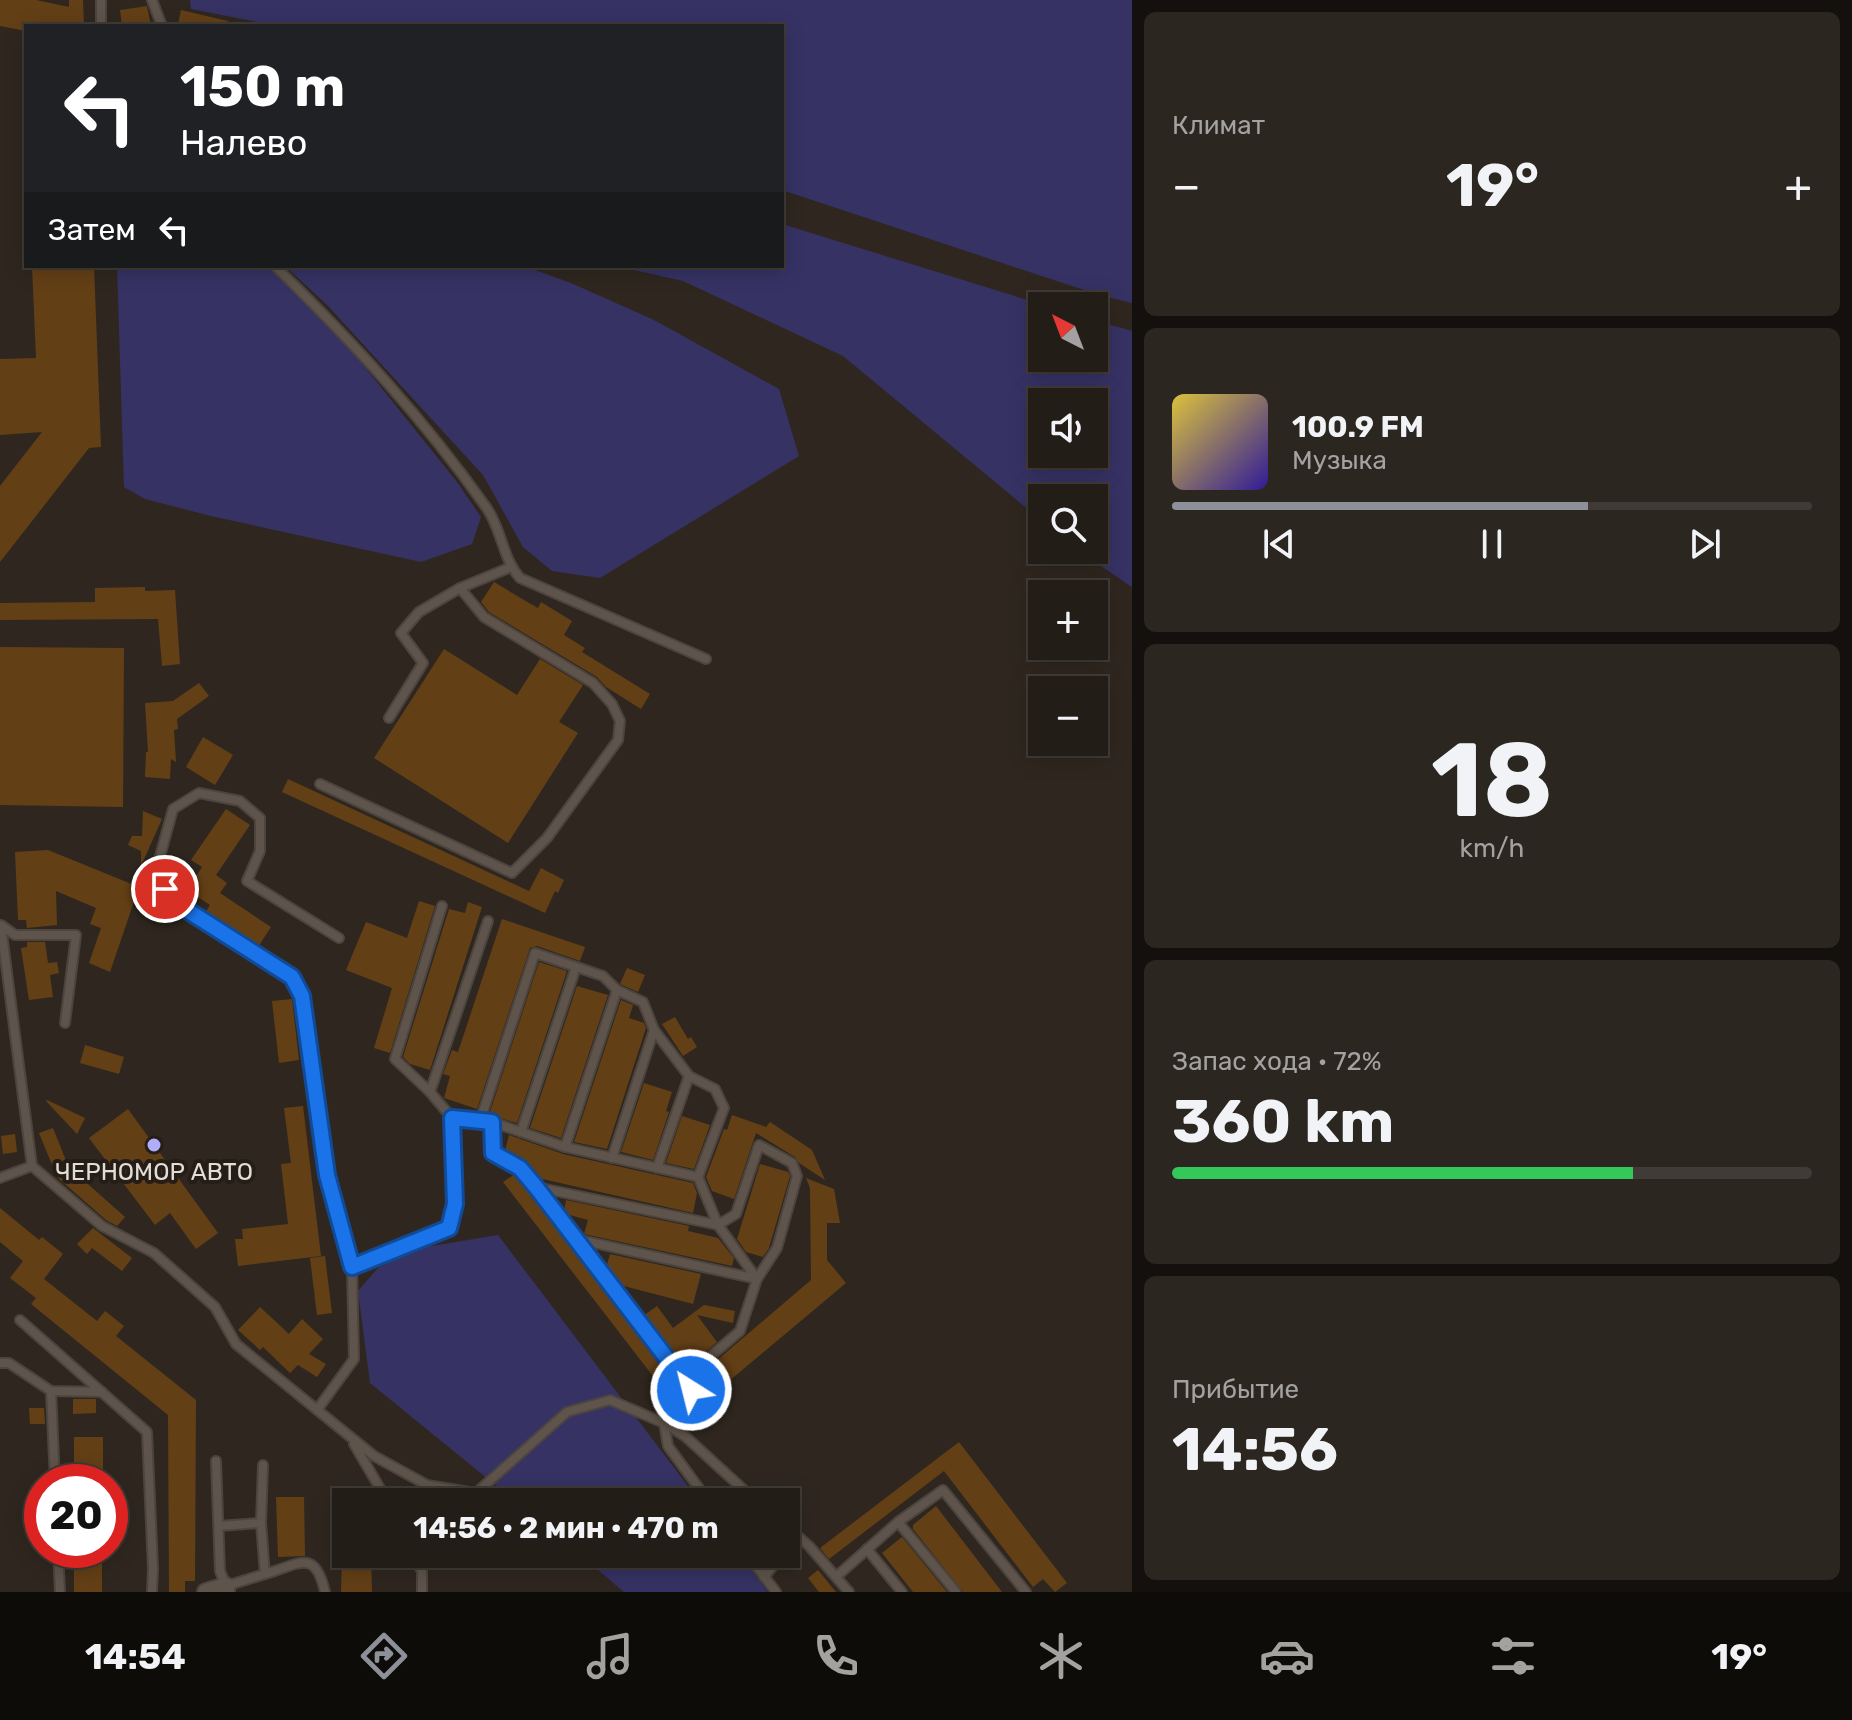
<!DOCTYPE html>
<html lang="ru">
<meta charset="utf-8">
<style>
body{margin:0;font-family:Rubik,sans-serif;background:#2b2620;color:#f1f3f6;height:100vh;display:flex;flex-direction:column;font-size:30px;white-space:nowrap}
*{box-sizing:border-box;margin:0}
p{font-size:26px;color:#a3a2a1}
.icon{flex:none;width:44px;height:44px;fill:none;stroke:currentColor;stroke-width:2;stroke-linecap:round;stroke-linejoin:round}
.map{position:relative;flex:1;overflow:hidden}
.details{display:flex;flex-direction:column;gap:12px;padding:12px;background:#13100d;width:720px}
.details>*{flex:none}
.hud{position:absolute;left:24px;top:24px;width:760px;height:244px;border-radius:0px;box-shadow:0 4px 20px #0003,0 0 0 2px #403b36;background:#202124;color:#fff;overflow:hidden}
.needle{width:52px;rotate:318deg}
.fabs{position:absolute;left:1028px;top:292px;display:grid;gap:16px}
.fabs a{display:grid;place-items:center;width:80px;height:80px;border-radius:0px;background:#231d17;box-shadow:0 4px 20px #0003,0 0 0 2px #403b36;font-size:40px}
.speed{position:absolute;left:24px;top:1464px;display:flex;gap:16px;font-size:40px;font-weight:700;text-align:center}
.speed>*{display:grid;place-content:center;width:104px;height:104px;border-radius:50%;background:#231d17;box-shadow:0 4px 20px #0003,0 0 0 2px #403b36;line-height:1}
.speed .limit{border:12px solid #d22;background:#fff;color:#111}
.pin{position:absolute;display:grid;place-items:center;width:68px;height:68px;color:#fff;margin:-34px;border:4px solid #fff;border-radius:50%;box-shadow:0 2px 8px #0007}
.me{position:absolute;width:88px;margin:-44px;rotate:324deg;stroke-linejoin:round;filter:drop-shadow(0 0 6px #0008)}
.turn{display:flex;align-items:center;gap:28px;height:168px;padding:0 24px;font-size:36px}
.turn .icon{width:104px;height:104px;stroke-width:2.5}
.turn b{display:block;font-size:56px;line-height:68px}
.then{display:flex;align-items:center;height:76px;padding:0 24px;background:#0003;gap:16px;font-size:30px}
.big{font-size:60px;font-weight:700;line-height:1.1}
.details .widget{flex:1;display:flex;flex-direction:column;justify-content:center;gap:12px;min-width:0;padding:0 28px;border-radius:12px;background:#2b2620}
.details .dial{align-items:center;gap:0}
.dial b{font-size:104px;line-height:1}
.song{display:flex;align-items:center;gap:24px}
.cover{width:96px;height:96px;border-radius:12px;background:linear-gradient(135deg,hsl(50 70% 55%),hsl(250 70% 35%))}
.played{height:8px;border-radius:4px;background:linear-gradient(90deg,#8c9099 65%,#403b36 65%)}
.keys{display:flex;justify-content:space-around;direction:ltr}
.heat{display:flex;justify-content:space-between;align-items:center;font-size:44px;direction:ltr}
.charge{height:12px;border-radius:6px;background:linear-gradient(90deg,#34c759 72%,#403b36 0)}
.trip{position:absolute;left:332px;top:1488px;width:468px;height:80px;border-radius:0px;background:#231d17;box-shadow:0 4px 20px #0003,0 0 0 2px #403b36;font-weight:700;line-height:80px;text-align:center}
.tabs{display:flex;height:128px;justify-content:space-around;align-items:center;background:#0e0c09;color:#a3a2a1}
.tabs .icon{width:56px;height:56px}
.tabs .active{color:#8c9099}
.tabs b{font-size:36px;color:#f1f3f6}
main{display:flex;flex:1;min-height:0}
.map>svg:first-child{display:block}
.green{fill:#363264;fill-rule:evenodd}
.building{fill:#633f16}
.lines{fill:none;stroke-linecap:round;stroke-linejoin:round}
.lane-casing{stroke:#4c453f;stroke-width:12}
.street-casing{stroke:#4c453f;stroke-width:20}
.lane{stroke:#5e544b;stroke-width:8}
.street{stroke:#5e544b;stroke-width:16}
.route-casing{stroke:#114b97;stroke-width:20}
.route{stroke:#1a73e8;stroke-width:14}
.poi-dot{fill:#b0aefa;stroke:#251d16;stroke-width:3}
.labels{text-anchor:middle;stroke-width:8;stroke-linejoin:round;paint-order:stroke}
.poi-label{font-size:24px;fill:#e2ddd7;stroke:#251d16}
</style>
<main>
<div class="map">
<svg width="1132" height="1592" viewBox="0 0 1132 1592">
<rect width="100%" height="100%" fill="#2f271f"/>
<g class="green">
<polygon points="190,0 1132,0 1132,303 1099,295 782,190 782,26 277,26 191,9"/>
<path d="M782 224 1047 306H1042V358H1094V320L1132 331V587L1077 550H1094V498H1042V521L843 356 683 281 616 266H782ZM1094 402V454H1042V402Z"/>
<polygon points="117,266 270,266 344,341 457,482 481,517 472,544 421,562 211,516 145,499 124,487"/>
<polygon points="285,266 524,266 571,283 654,320 779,389 799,456 600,578 552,571 523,547 483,475 327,305"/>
<polygon points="498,1235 700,1502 516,1502 370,1383 358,1291 378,1268 414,1249"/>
<polygon points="579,1554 739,1554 768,1592 624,1592"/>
</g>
<g class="building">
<polygon points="0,0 36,0 69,7 69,0 83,0 84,26 26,26 26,31 0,26"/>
<polygon points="147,6 151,26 122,26 120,10"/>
<polygon points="181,10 228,21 228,26 178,24"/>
<polygon points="32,266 94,266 101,447 89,448 0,562 0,486 42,432 0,435 0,359 36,358"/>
<polygon points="494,582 529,603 538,608 541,602 572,621 564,635 585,648 582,652 650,694 641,709 606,687 597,677 489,612 481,602"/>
<polygon points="145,587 145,591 175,590 180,664 162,666 158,619 0,620 0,603 95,602 95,588"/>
<polygon points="0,647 124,648 123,807 0,805"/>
<polygon points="444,649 517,695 540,659 583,685 559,722 578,733 508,843 374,758"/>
<polygon points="199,683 209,696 177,719 178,729 174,730 176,762 171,759 170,779 145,777 146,752 148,752 145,703 173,701"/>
<polygon points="203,737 233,755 215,785 186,767"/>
<polygon points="288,779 529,891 541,868 564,880 558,893 555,891 545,913 282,792"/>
<polygon points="226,809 250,825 216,875 227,883 220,893 271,927 258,947 205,913 210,905 187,890 202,867 191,860"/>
<polygon points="143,811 162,819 141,866 141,851 128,845 132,836 142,836"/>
<polygon points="48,850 139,887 110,972 89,963 101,928 90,924 96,908 56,891 57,925 27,928 26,920 18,920 15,852"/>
<polygon points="419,901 435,906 390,1053 374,1048 392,988 346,970 366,922 407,938"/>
<polygon points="468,902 482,907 430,1070 410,1064 403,1057 449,909 465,913"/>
<polygon points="502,919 585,947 580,961 537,946 530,948 477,1109 444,1098 450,1076 443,1074 452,1050 458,1052"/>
<polygon points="27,942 45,942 48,963 57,962 59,973 50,975 53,997 29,1000 21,948 27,947"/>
<polygon points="539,962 567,971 517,1123 489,1115"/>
<polygon points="627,968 645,975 638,992 620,984"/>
<polygon points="577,986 608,995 561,1138 530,1128"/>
<polygon points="292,999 299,1060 279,1063 272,1001"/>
<polygon points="621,1000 633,1005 629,1018 644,1023 646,1028 607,1149 574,1142"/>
<polygon points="675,1017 688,1039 691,1037 697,1047 683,1056 662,1024"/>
<polygon points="85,1045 124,1057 119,1074 80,1063"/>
<polygon points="644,1083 672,1092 666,1111 669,1112 653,1160 621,1152"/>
<polygon points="47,1100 85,1118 77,1134 46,1101"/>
<polygon points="303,1106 321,1256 238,1266 235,1239 243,1239 242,1229 288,1224 281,1164 291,1163 284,1108"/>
<polygon points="128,1109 218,1233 196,1249 170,1213 155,1225 89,1138"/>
<polygon points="732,1115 766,1127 770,1122 812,1150 825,1180 799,1163 795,1157 756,1133 734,1199 712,1191 706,1177 724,1129 727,1130"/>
<polygon points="682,1116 710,1125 694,1169 666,1163"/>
<polygon points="53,1128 75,1183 80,1177 125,1217 117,1226 106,1220 57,1177 39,1133"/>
<polygon points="15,1134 17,1152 3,1154 1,1136"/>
<polygon points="509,1135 563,1154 693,1183 697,1193 693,1213 538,1178 526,1165 529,1163 505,1151"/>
<polygon points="760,1164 788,1172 790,1176 769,1248 763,1257 746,1252 737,1239"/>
<polygon points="515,1174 677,1384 666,1393 503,1182"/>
<polygon points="806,1178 834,1189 840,1223 827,1223 827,1260 846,1283 710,1397 695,1379 811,1280 810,1188"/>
<polygon points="566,1200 689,1226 688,1231 718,1238 734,1258 732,1266 584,1234 588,1220 566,1214 564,1212"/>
<polygon points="0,1208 39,1240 42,1237 63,1254 44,1279 97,1321 105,1311 124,1326 116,1336 196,1400 195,1581 185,1581 185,1592 169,1592 168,1415 31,1304 36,1298 10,1278 23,1261 0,1242"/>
<polygon points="93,1228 132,1258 122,1271 92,1248 87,1254 77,1244"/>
<polygon points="610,1254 701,1274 693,1304 620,1285 606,1268"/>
<polygon points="325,1256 332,1313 317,1315 310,1258"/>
<polygon points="704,1305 735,1311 733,1323 697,1315 717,1342 684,1370 643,1316 657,1306 673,1328"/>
<polygon points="260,1307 289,1334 302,1319 323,1339 309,1354 326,1364 317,1377 298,1365 290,1373 263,1347 260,1350 238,1330"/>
<polygon points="73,1399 96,1399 96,1413 73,1414"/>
<polygon points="29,1408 44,1408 45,1424 30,1424"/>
<rect x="74" y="1437" width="29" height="45"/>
<polygon points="959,1442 1067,1583 1055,1592 1043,1579 1033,1587 944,1471 829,1559 820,1548"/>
<polygon points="276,1497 304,1497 305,1556 278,1557"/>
<polygon points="936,1506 1002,1592 963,1592 913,1529 913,1525"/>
<polygon points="902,1537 947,1592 913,1592 882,1553"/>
<rect x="74" y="1550" width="28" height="42"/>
<polygon points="342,1554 371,1554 372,1592 341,1592"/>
<polygon points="818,1570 836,1592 819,1592 808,1578"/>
</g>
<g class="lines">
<g class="lane-casing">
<g id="lane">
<polyline points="152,0 162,26"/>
<polyline points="101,26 101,0"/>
<path d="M275 266C353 342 423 418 486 507 502 529 502 558 520 578L706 659"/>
<polyline points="460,588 511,567"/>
<polyline points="320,784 512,873 547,838 618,740 620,721 612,704 593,683 484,617 460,588 419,612 401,633 423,663 389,718"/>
<polyline points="488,921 430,1092 452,1118 492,1122 565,1147 698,1177 718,1225 757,1279 740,1331 684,1379"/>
<polyline points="1,925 15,935 76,935 65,1023"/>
<polyline points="1,926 32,1166 102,1226 154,1253 215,1307 236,1344 374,1456 427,1485 476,1493 567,1412 610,1400 664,1423 686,1437 757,1502"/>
<polyline points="339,938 247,881 260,851 260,818 240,801 199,793 173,809 159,860 165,889 190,912 292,977 302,996 327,1175 352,1267"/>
<polyline points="654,1030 689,1076 715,1089 724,1108 698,1177"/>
<polyline points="430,1092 395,1059 442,906"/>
<polyline points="480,1121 535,953 603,976 617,990 643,1002 654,1030 612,1158"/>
<polyline points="492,1122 493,1153 520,1168 536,1187 691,1390 664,1423 668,1446 709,1502"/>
<polyline points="521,1132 576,967"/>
<polyline points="565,1147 617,990"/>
<polyline points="657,1168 689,1076"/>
<polyline points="0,1178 32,1166"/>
<polyline points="536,1187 718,1225 736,1214 759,1145 792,1163 797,1176 777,1248 757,1279 576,1239"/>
<polyline points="20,1320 147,1432 153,1569 152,1592"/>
<polyline points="0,1363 9,1363 51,1391 102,1392"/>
<polyline points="51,1391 55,1482"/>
<polyline points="317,1410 354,1359 352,1267 449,1228 455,1204 452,1118"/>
<polyline points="354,1444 388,1502"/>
<polyline points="216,1461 220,1571 226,1586 265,1574 261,1523 263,1465"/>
<polyline points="898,1522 956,1592"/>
<polyline points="219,1526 261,1523"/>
<polyline points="786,1526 809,1546 849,1592"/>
<polyline points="867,1549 902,1592"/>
<polyline points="58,1550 60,1592"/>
<polyline points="786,1551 798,1536"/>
<polyline points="411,1554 422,1571 422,1592"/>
<polyline points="747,1554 776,1592"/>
<path d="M265 1574C300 1564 315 1548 325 1592"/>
<polyline points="837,1576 898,1522 943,1490 1026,1592"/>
<polyline points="764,1577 783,1554"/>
</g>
</g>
<g class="street-casing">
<polyline id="street" points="206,1592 226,1586 226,1592"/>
</g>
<use href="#lane" class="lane"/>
<use href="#street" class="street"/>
</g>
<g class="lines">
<g class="route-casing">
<polyline id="route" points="165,889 190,912 292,977 302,996 327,1175 352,1267 449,1228 455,1204 452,1118 492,1122 493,1153 520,1168 536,1187 691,1390"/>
</g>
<use href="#route" class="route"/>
</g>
<circle class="poi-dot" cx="154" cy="1145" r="8"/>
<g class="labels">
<g class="poi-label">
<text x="154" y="1180">ЧЕРНОМОР АВТО</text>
</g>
</g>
</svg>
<div class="fabs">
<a><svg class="needle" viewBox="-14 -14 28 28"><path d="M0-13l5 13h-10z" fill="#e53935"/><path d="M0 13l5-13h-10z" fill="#a3a2a1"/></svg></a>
<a><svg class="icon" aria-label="sound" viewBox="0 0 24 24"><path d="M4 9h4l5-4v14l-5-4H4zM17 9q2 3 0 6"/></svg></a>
<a><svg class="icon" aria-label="search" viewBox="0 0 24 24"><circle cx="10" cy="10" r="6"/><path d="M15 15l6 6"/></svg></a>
<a>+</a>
<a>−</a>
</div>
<div class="speed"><div class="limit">20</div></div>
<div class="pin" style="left:165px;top:889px;background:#d93025"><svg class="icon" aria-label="arrive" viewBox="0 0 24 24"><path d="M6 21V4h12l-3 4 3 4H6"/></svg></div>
<svg class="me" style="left:691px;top:1390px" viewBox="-20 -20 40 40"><circle r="17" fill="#1a73e8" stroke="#fff" stroke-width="3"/><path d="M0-11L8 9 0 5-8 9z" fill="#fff"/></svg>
<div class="trip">14:56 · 2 мин · 470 m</div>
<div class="hud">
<div class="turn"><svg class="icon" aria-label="left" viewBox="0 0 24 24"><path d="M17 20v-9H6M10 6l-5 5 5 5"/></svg><div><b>150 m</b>Налево</div></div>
<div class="then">Затем<svg class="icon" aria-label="left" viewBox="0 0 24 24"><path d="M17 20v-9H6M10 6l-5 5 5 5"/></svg></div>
</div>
</div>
<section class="details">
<div class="widget"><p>Климат</p>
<div class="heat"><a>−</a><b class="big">19°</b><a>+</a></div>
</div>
<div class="widget">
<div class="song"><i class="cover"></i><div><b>100.9 FM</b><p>Музыка</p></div></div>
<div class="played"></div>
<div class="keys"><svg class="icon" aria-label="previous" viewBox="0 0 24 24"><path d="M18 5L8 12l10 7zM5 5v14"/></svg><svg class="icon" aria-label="pause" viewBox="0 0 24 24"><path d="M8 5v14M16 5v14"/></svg><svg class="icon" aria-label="next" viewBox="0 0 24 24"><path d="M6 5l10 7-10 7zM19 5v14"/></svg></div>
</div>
<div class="widget dial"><b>18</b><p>km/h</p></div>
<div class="widget"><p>Запас хода · 72%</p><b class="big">360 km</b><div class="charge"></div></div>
<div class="widget"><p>Прибытие</p><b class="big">14:56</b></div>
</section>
</main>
<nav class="tabs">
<b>14:54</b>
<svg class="icon active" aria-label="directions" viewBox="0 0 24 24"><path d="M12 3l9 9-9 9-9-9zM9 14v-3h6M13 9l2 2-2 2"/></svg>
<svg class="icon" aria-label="music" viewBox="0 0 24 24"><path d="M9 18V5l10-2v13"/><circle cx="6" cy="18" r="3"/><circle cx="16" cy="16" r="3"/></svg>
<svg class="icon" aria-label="phone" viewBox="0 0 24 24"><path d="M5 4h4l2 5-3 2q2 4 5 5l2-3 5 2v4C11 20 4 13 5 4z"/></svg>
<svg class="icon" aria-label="climate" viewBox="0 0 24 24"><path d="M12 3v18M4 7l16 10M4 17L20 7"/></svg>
<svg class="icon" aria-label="car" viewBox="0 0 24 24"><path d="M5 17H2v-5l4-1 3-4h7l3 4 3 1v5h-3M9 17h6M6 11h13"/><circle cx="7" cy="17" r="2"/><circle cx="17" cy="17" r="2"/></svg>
<svg class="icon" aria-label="filters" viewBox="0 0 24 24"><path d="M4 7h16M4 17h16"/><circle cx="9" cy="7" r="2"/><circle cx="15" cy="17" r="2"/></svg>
<b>19°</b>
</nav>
